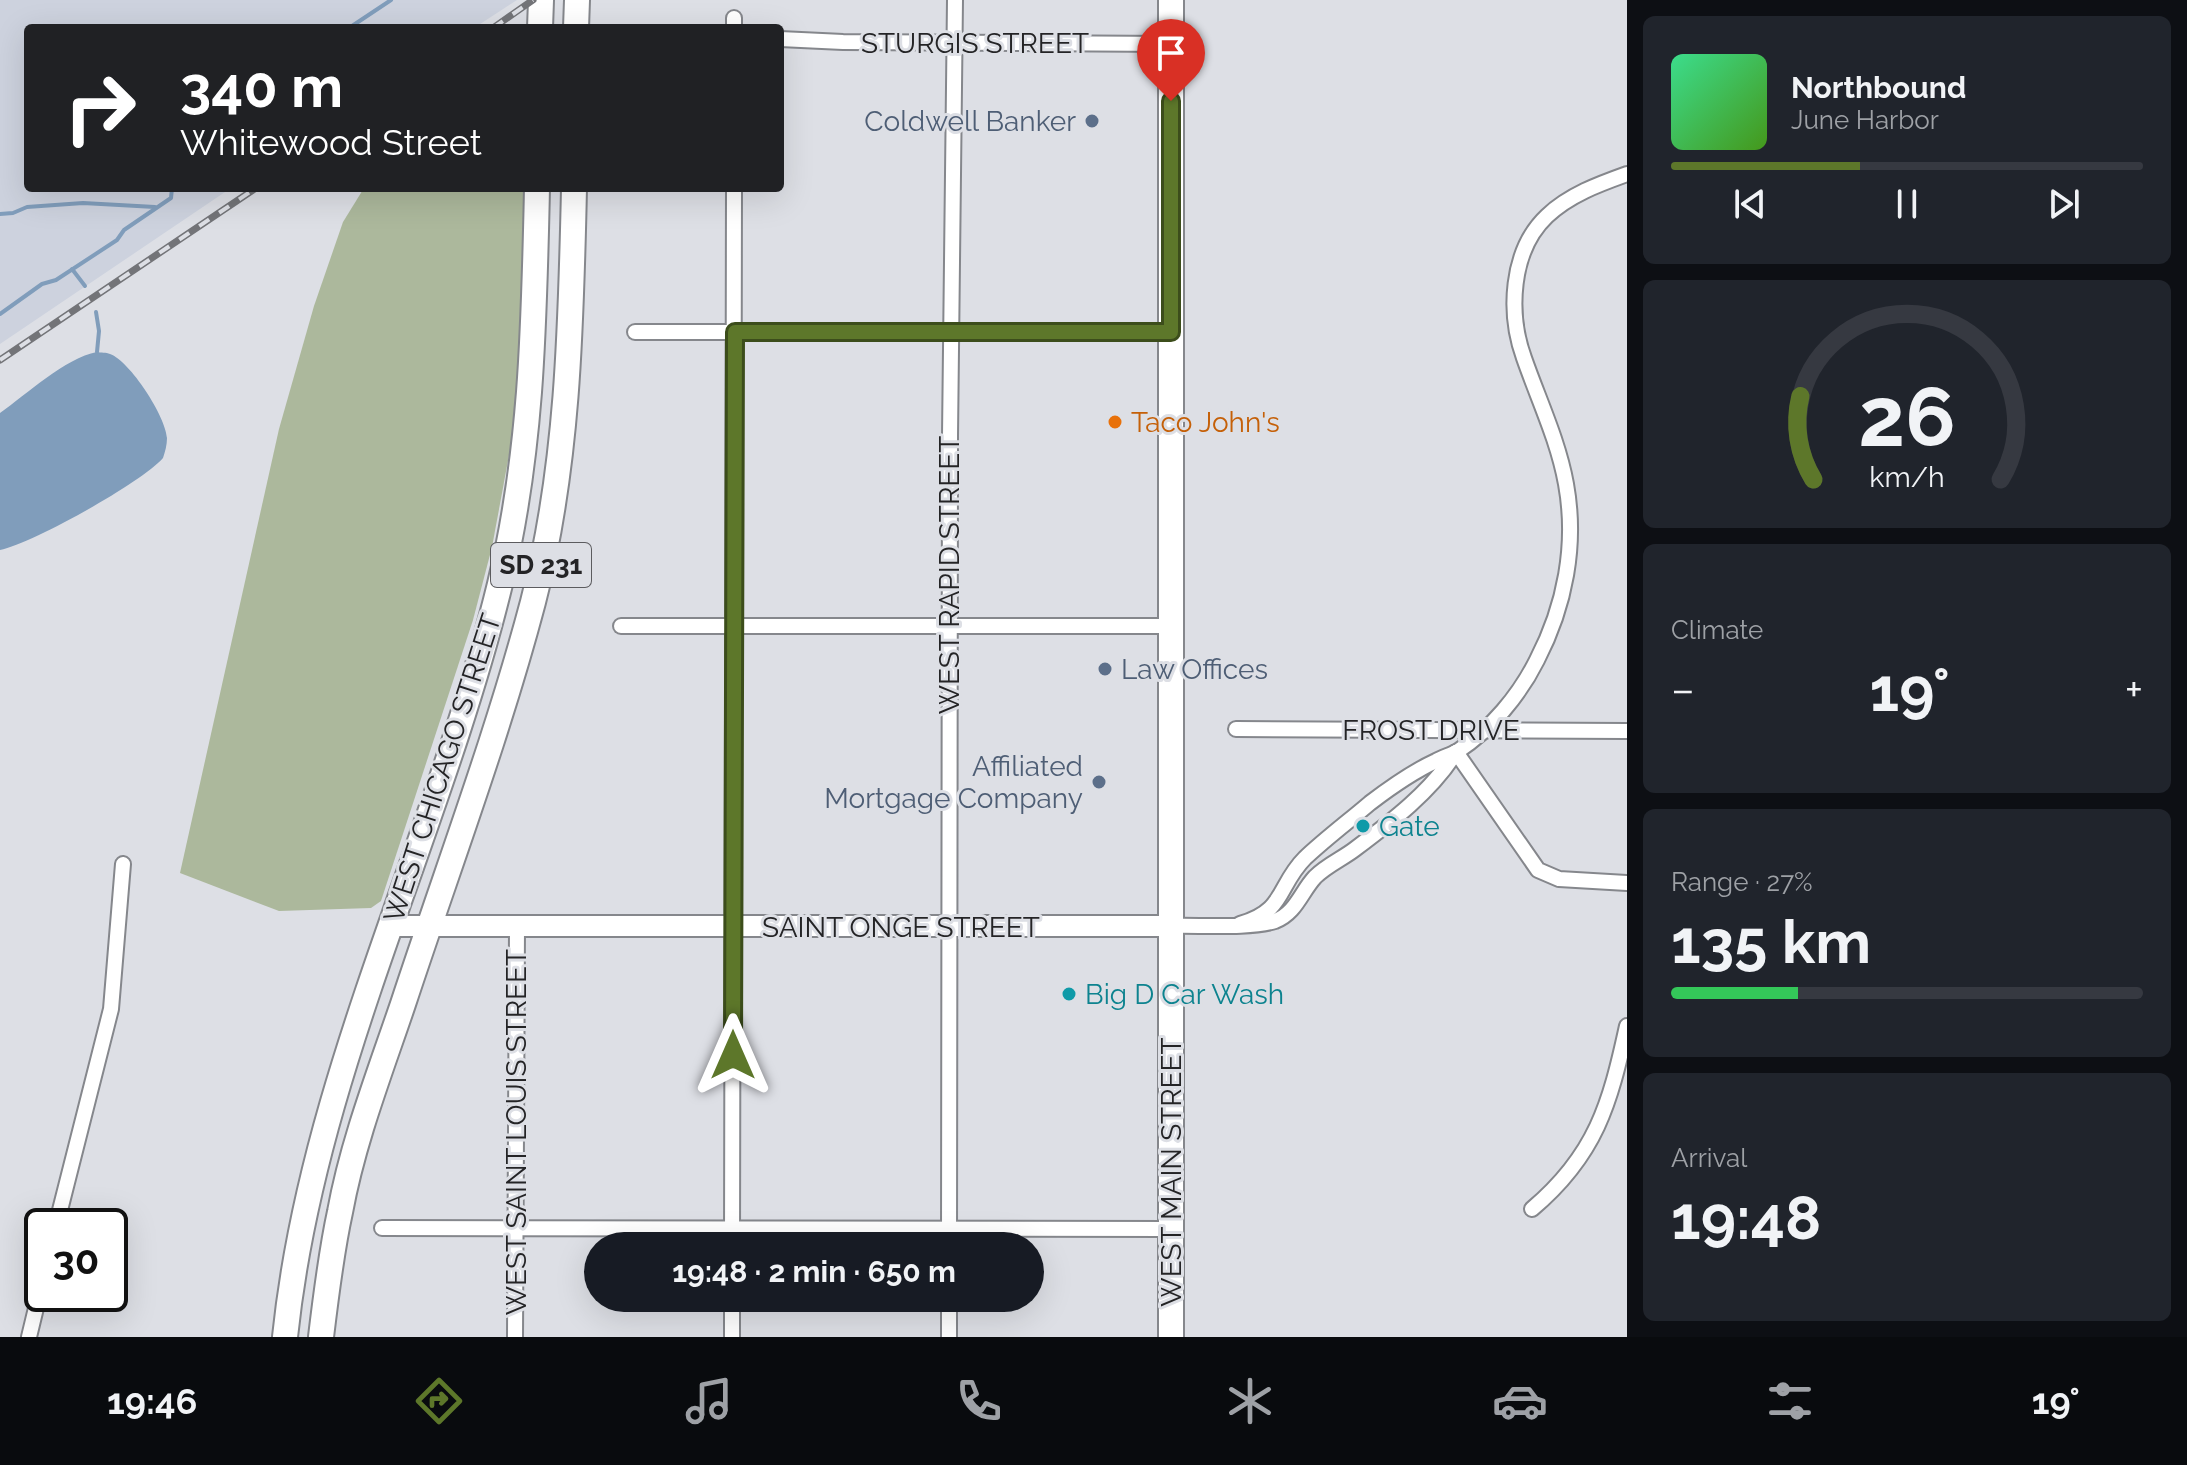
<!DOCTYPE html>
<meta charset="utf-8">
<style>
body{margin:0;font-family:Raleway,sans-serif;background:#20242c;color:#f1f3f6;height:100vh;display:flex;flex-direction:column;font-size:30px;white-space:nowrap}
*{box-sizing:border-box;margin:0}
p{font-size:26px;color:#9ea1a6}
.icon{flex:none;width:44px;height:44px;fill:none;stroke:currentColor;stroke-width:2;stroke-linecap:round;stroke-linejoin:round}
.map{position:relative;flex:1;overflow:hidden}
.details{display:flex;flex-direction:column;gap:16px;padding:16px;background:#0d0f14;width:560px}
.details>*{flex:none}
.banner{position:absolute;left:24px;top:24px;width:760px;height:168px;border-radius:8px;box-shadow:0 8px 32px #0002;background:#202124;color:#fff;overflow:hidden}
.speed{position:absolute;left:24px;top:1208px;display:flex;gap:16px;font-size:40px;font-weight:700;text-align:center}
.speed>*{display:grid;place-content:center;width:104px;height:104px;border-radius:50%;background:#171b24;box-shadow:0 8px 32px #0002;line-height:1}
.speed .limit{border:4px solid #111;border-radius:12px;background:#fff;color:#111}
.pin{position:absolute;display:grid;place-items:center;width:68px;height:68px;color:#fff;margin:-82px -34px;border-radius:50% 50% 50% 0;rotate:-45deg;box-shadow:0 0 8px #0007}
.pin .icon{rotate:45deg}
.me{position:absolute;width:88px;margin:-44px;rotate:0deg;stroke-linejoin:round;filter:drop-shadow(0 0 6px #0008)}
.turn{display:flex;align-items:center;gap:28px;height:168px;padding:0 24px;font-size:36px}
.turn .icon{width:104px;height:104px;stroke-width:2.5}
.turn b{display:block;font-size:56px;line-height:68px}
.big{font-size:60px;font-weight:700;line-height:1.1}
.details .card{flex:1;display:flex;flex-direction:column;justify-content:center;gap:12px;min-width:0;padding:0 28px;border-radius:12px;background:#20242c}
.details .dial{align-items:center;gap:0}
.dial svg{height:208px;overflow:visible;fill:none;stroke:#363941;stroke-width:7;stroke-linecap:round;text-anchor:middle}
.dial text{fill:#f1f3f6;stroke:none}
.song{display:flex;align-items:center;gap:24px}
.cover{width:96px;height:96px;border-radius:12px;background:linear-gradient(135deg,hsl(150 70% 55%),hsl(100 70% 35%))}
.played{height:8px;border-radius:4px;background:linear-gradient(90deg,#5d772a 40%,#363941 40%)}
.keys{display:flex;justify-content:space-around;direction:ltr}
.heat{display:flex;justify-content:space-between;align-items:center;font-size:44px;direction:ltr}
.charge{height:12px;border-radius:6px;background:linear-gradient(90deg,#34c759 27%,#363941 0)}
.trip{position:absolute;left:584px;top:1232px;width:460px;height:80px;border-radius:40px;background:#171b24;box-shadow:0 8px 32px #0002;font-weight:700;line-height:80px;text-align:center}
.menu{display:flex;height:128px;justify-content:space-around;align-items:center;background:#090b0e;color:#9ea1a6}
.menu .icon{width:56px;height:56px}
.menu .active{color:#5d772a}
.menu b{font-size:36px;color:#f1f3f6}
main{display:flex;flex:1;min-height:0}
.map>svg:first-child{display:block}
.built{fill:#cdd2de}
.green{fill:#acb89c}
.water{fill:#809dbb}
.lines{fill:none;stroke-linecap:round;stroke-linejoin:round}
.stream{stroke:#809dbb;stroke-width:4}
.street-casing{stroke:#85878c;stroke-width:18}
.secondary-casing{stroke:#85878c;stroke-width:24}
.primary-casing{stroke:#85878c;stroke-width:28}
.street{stroke:#fff;stroke-width:14}
.secondary{stroke:#fff;stroke-width:20}
.primary{stroke:#fff;stroke-width:24}
.rail-casing{stroke:#737478;stroke-width:7}
.rail{stroke:#dddfe5;stroke-width:4;stroke-dasharray:12;stroke-linecap:butt}
.route-casing{stroke:#3c4d1b;stroke-width:20}
.route{stroke:#5d772a;stroke-width:14}
.service-dot{fill:#5c6f8a;stroke:#dddfe5;stroke-width:3}
.food-dot{fill:#e8710a;stroke:#dddfe5;stroke-width:3}
.culture-dot{fill:#0f9aa8;stroke:#dddfe5;stroke-width:3}
.labels{text-anchor:middle;stroke-width:6;stroke-linejoin:round;paint-order:stroke}
.shield{fill:#dddfe5;stroke:#5c5c5f;stroke-width:2}
.shield-label{font-size:26px;font-weight:bold;fill:#242426}
.street-label{font-size:28px;fill:#242426;stroke:#dddfe5}
.service-label{font-size:28px;fill:#4e5e75;stroke:#dddfe5;text-anchor:end}
.food-label{font-size:28px;fill:#c56008;stroke:#dddfe5;text-anchor:start}
.culture-label{font-size:28px;fill:#0d838f;stroke:#dddfe5;text-anchor:start}
</style>
<main>
<div class="map">
<svg width="1627" height="1337" viewBox="0 0 1627 1337">
<rect width="100%" height="100%" fill="#dddfe5"/>
<polygon class="built" points="0,0 517,0 474,28 28,28 28,188 231,188 0,344"/>
<polygon class="green" points="364,188 525,188 521,358 512,439 492,547 473,620 381,901 371,908 279,911 180,873 279,429 314,306 343,222"/>
<path class="water" d="M97 352C101 353 106 352 110 354 130 361 166 417 167 438 167 445 165 452 163 458 141 483 33 543 0 550V413C27 394 65 358 97 352Z"/>
<g class="lines">
<g class="stream">
<polyline points="349,28 391,0"/>
<polyline points="0,214 13,213 27,207 83,203 155,207"/>
<polyline points="72,269 85,286"/>
<polyline points="96,312 99,331 97,352"/>
<polyline points="0,314 42,284 56,280 117,240 124,230 171,198 172,188"/>
</g>
<g class="street-casing">
<g id="street">
<polyline points="734,18 734,28"/>
<polyline points="780,39 843,42 1171,44"/>
<polyline points="635,332 1171,332"/>
<polyline points="621,626 1171,626"/>
<polyline points="1236,729 1627,731"/>
<polyline points="1456,752 1538,870 1559,879 1627,883"/>
<path d="M1240 924C1286 911 1277 886 1305 858 1325 839 1349 821 1370 803 1391 787 1412 772 1436 761 1443 757 1451 755 1458 751 1491 729 1519 696 1537 660 1565 606 1577 545 1566 484 1558 440 1539 401 1524 358 1508 314 1510 251 1547 216 1569 195 1599 184 1627 174"/>
<path d="M1171 926C1198 925 1251 929 1275 921 1296 913 1301 892 1315 877 1327 865 1342 859 1355 849 1391 822 1432 791 1456 752"/>
<path d="M1532 1209C1596 1155 1610 1104 1627 1026"/>
<polyline points="56,1226 111,1009 123,864"/>
<polyline points="382,1228 1170,1229"/>
<polyline points="732,1246 734,188"/>
<polyline points="949,1246 950,436 955,0"/>
<polyline points="29,1337 42,1283"/>
<polyline points="515,1337 517,927"/>
<polyline points="732,1337 732,1298"/>
<polyline points="949,1337 949,1298"/>
</g>
</g>
<g class="secondary-casing">
<polyline id="secondary" points="391,926 1171,926"/>
</g>
<g class="primary-casing">
<g id="primary">
<polyline points="1171,0 1171,1337"/>
<polyline points="540,28 541,0"/>
<polyline points="576,28 577,0"/>
<path d="M285 1337C312 1075 438 838 500 584 532 451 534 324 537 188"/>
<path d="M321 1337C326 1295 331 1253 340 1212 353 1141 380 1072 403 1004 447 870 497 738 533 602 568 467 571 327 574 188"/>
</g>
</g>
<use href="#street" class="street"/>
<use href="#secondary" class="secondary"/>
<use href="#primary" class="primary"/>
<g class="rail-casing">
<g id="rail">
<polyline points="493,28 533,0"/>
<polyline points="0,360 256,188"/>
</g>
</g>
<use href="#rail" class="rail"/>
</g>
<g class="lines">
<g class="route-casing">
<polyline id="route" points="733,1055 735,332 1171,332 1171,101"/>
</g>
<use href="#route" class="route"/>
</g>
<g class="service-dot">
<circle cx="1092" cy="121" r="8"/>
<circle cx="1105" cy="669" r="8"/>
<circle cx="1099" cy="782" r="8"/>
</g>
<circle class="food-dot" cx="1115" cy="422" r="8"/>
<g class="culture-dot">
<circle cx="1363" cy="826" r="8"/>
<circle cx="1069" cy="994" r="8"/>
</g>
<g class="labels">
<rect class="shield" x="491" y="543" width="100" height="44" rx="6"/>
<g class="shield-label">
<text x="541" y="574">SD 231</text>
</g>
<g class="street-label">
<text x="975" y="53">STURGIS STREET</text>
<text transform="translate(949 575) rotate(-90)" y="10">WEST RAPID STREET</text>
<text x="1431" y="740">FROST DRIVE</text>
<text transform="translate(442 768) rotate(-72)" y="10">WEST CHICAGO STREET</text>
<text x="901" y="937">SAINT ONGE STREET</text>
<text transform="translate(516 1132) rotate(-90)" y="10">WEST SAINT LOUIS STREET</text>
<text transform="translate(1171 1172) rotate(-90)" y="10">WEST MAIN STREET</text>
</g>
<g class="service-label">
<text x="1076" y="131">Coldwell Banker</text>
<text x="1121" y="679" text-anchor="start">Law Offices</text>
<text x="1083" y="776">Affiliated<tspan x="1083" dy="32">Mortgage Company</tspan></text>
</g>
<g class="food-label">
<text x="1131" y="432">Taco John's</text>
</g>
<g class="culture-label">
<text x="1379" y="836">Gate</text>
<text x="1085" y="1004">Big D Car Wash</text>
</g>
</g>
</svg>
<div class="speed"><div class="limit">30</div></div>
<div class="pin" style="left:1171px;top:101px;background:#d93025"><svg class="icon" aria-label="arrive" viewBox="0 0 24 24"><path d="M6 21V4h12l-3 4 3 4H6"/></svg></div>
<svg class="me" style="left:733px;top:1055px" viewBox="-20 -20 40 40"><path d="M0-17L14 15 0 8-14 15z" fill="#5d772a" stroke="#fff" stroke-width="4"/></svg>
<div class="trip">19:48 · 2 min · 650 m</div>
<div class="banner">
<div class="turn"><svg class="icon" aria-label="right" viewBox="0 0 24 24"><path d="M7 20v-9h11M14 6l5 5-5 5"/></svg><div><b>340 m</b>Whitewood Street</div></div>
</div>
</div>
<section class="details">
<div class="card">
<div class="song"><i class="cover"></i><div><b>Northbound</b><p>June Harbor</p></div></div>
<div class="played"></div>
<div class="keys"><svg class="icon" aria-label="previous" viewBox="0 0 24 24"><path d="M18 5L8 12l10 7zM5 5v14"/></svg><svg class="icon" aria-label="pause" viewBox="0 0 24 24"><path d="M8 5v14M16 5v14"/></svg><svg class="icon" aria-label="next" viewBox="0 0 24 24"><path d="M6 5l10 7-10 7zM19 5v14"/></svg></div>
</div>
<div class="card dial"><svg viewBox="0 0 100 80">
<path d="M14 69A42 42 0 1 1 86 69"/>
<path d="M14 69A42 42 0 0 1 9 37" stroke="#5d772a"/>
<text x="50" y="56" font-size="32" font-weight="700">26</text>
<text x="50" y="72" font-size="11">km/h</text>
</svg></div>
<div class="card"><p>Climate</p>
<div class="heat"><a>−</a><b class="big">19°</b><a>+</a></div>
</div>
<div class="card"><p>Range · 27%</p><b class="big">135 km</b><div class="charge"></div></div>
<div class="card"><p>Arrival</p><b class="big">19:48</b></div>
</section>
</main>
<nav class="menu">
<b>19:46</b>
<svg class="icon active" aria-label="directions" viewBox="0 0 24 24"><path d="M12 3l9 9-9 9-9-9zM9 14v-3h6M13 9l2 2-2 2"/></svg>
<svg class="icon" aria-label="music" viewBox="0 0 24 24"><path d="M9 18V5l10-2v13"/><circle cx="6" cy="18" r="3"/><circle cx="16" cy="16" r="3"/></svg>
<svg class="icon" aria-label="phone" viewBox="0 0 24 24"><path d="M5 4h4l2 5-3 2q2 4 5 5l2-3 5 2v4C11 20 4 13 5 4z"/></svg>
<svg class="icon" aria-label="climate" viewBox="0 0 24 24"><path d="M12 3v18M4 7l16 10M4 17L20 7"/></svg>
<svg class="icon" aria-label="car" viewBox="0 0 24 24"><path d="M5 17H2v-5l4-1 3-4h7l3 4 3 1v5h-3M9 17h6M6 11h13"/><circle cx="7" cy="17" r="2"/><circle cx="17" cy="17" r="2"/></svg>
<svg class="icon" aria-label="filters" viewBox="0 0 24 24"><path d="M4 7h16M4 17h16"/><circle cx="9" cy="7" r="2"/><circle cx="15" cy="17" r="2"/></svg>
<b>19°</b>
</nav>
